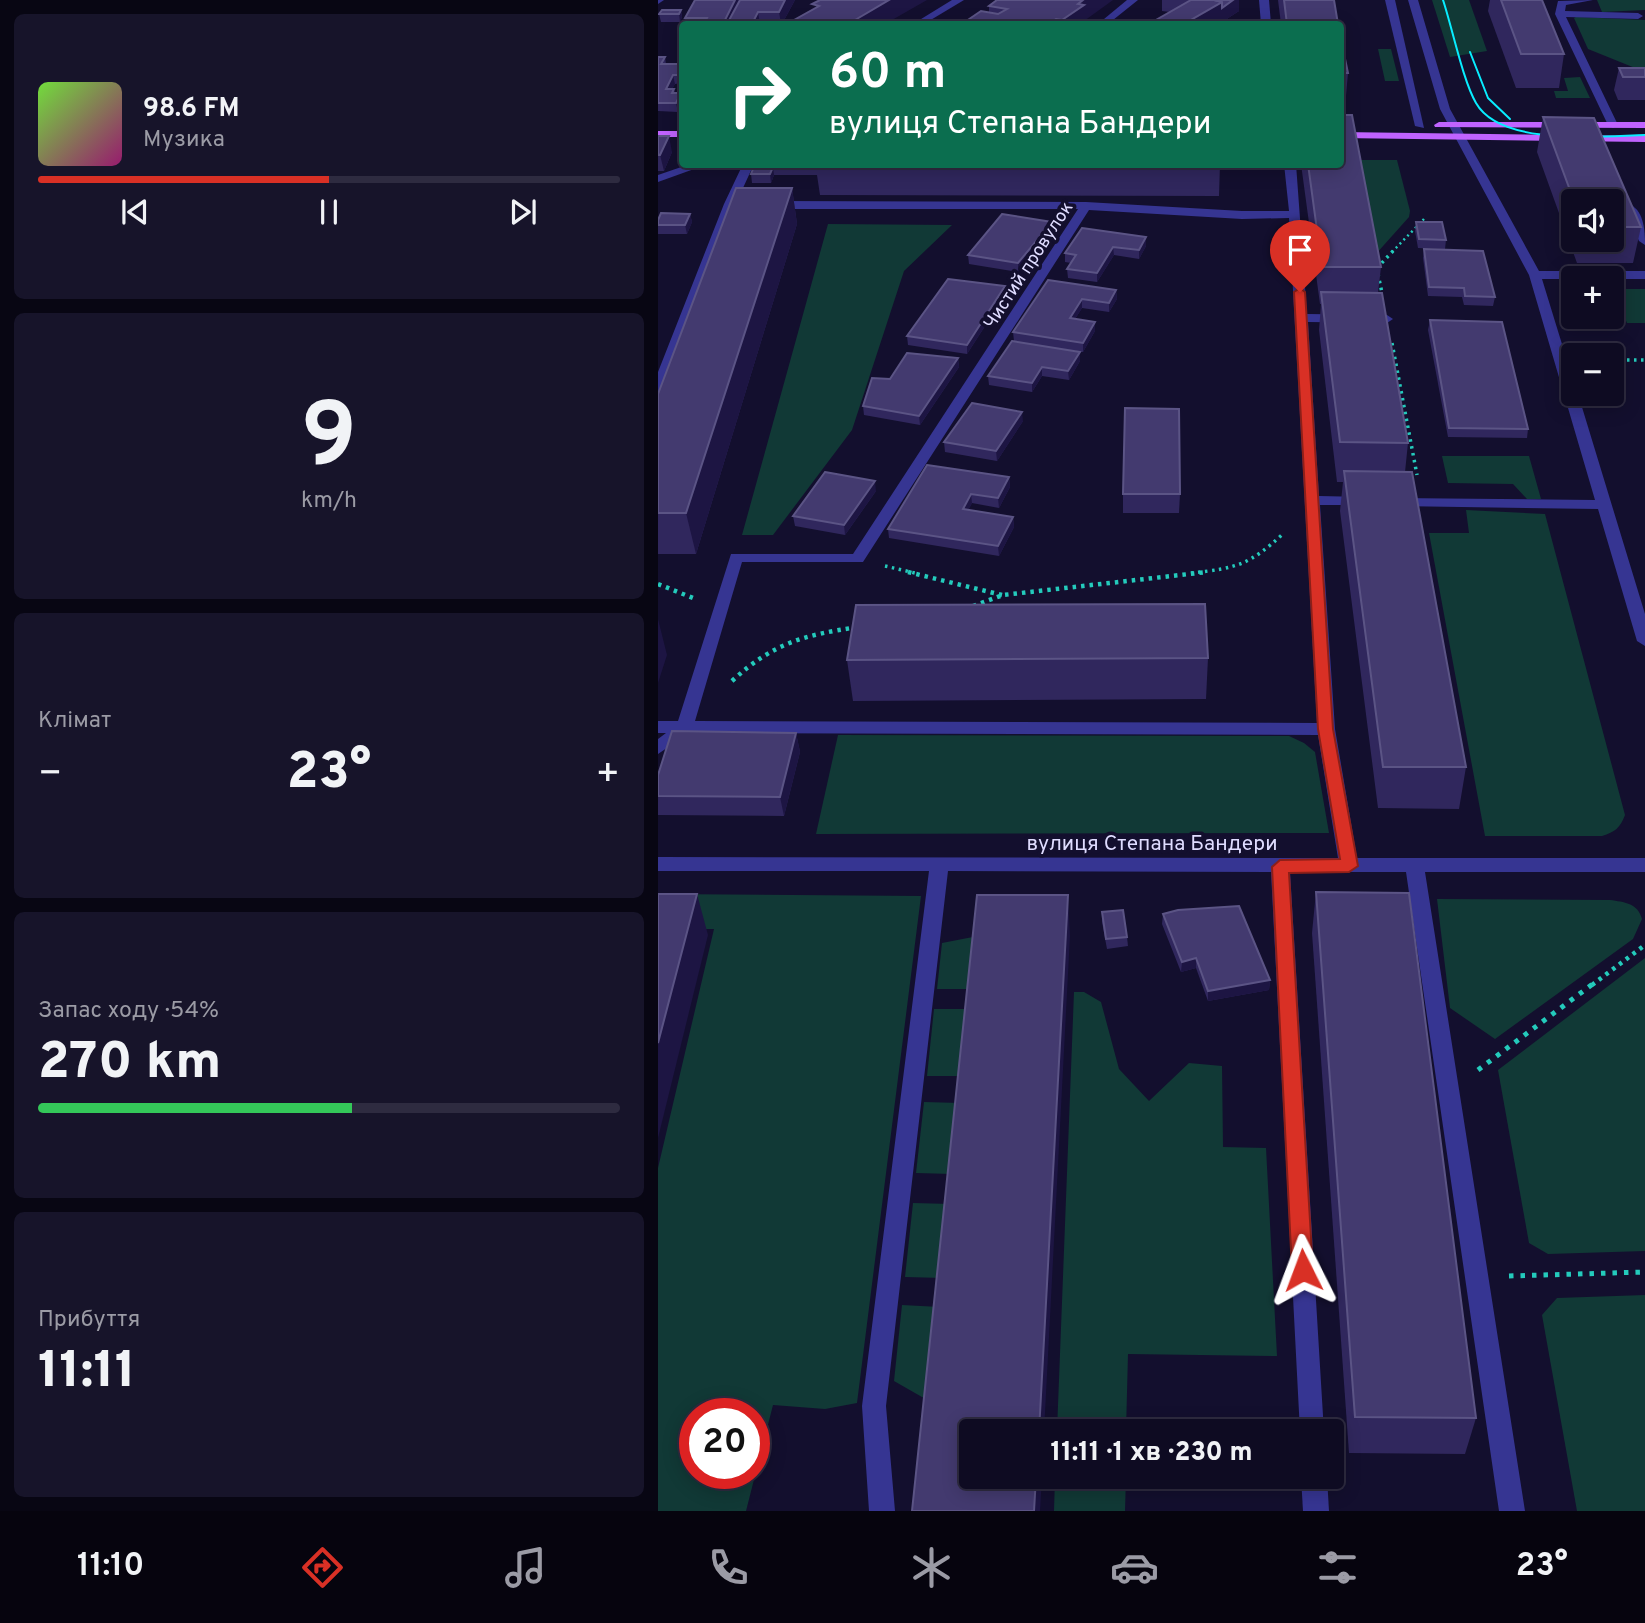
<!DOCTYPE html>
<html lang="uk">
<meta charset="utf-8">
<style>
body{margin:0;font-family:Overpass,sans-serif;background:#17142a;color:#f1f3f6;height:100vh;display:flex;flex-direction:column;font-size:26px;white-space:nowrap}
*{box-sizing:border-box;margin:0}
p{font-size:23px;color:#9b9ba5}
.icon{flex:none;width:38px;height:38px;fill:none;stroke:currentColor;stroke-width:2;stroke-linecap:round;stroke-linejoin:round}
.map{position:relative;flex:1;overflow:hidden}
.sheet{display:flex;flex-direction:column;gap:14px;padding:14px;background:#080613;width:658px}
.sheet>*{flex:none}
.hud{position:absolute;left:21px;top:21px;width:665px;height:147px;border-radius:7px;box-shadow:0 4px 18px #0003,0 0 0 2px #2e2b40;background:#0b6e4f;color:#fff;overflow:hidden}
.buttons{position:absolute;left:903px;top:189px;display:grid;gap:14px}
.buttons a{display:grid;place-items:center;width:63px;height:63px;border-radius:7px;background:#0e0b22;box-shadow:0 4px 18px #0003,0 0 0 2px #2e2b40;font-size:35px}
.speed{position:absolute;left:21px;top:1398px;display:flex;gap:14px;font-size:35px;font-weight:700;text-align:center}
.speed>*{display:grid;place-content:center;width:91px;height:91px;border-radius:50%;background:#0e0b22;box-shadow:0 4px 18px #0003,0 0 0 2px #2e2b40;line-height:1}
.speed .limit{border:10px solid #d22;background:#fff;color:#111}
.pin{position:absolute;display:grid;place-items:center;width:60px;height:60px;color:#fff;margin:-72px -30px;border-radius:50% 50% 50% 0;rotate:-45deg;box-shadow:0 0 7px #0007}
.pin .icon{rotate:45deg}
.me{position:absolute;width:77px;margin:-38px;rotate:357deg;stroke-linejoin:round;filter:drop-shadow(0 0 5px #0008)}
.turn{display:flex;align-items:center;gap:24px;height:147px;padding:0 35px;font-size:32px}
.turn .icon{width:91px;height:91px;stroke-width:2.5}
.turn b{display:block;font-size:49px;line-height:60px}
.big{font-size:52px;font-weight:800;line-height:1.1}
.sheet .widget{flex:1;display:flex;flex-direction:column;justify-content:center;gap:10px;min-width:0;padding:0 24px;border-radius:10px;background:#17142a}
.sheet .dial{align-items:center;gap:0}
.dial b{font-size:91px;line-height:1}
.song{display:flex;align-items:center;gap:21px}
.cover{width:84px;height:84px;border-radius:10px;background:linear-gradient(135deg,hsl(100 70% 55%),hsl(320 70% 35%))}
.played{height:7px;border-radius:4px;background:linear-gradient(90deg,#d93025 50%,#2e2b40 50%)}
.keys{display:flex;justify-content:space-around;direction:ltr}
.heat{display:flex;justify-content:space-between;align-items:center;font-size:38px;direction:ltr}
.charge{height:10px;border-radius:5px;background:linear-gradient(90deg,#34c759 54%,#2e2b40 0)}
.trip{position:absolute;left:301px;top:1419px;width:385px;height:70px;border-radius:7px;background:#0e0b22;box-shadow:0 4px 18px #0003,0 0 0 2px #2e2b40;font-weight:800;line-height:70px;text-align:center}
.tab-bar{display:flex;height:112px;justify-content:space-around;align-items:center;background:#06040e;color:#9b9ba5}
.tab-bar .icon{width:49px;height:49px}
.tab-bar .selected{color:#d93025}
.tab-bar b{font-size:32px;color:#f1f3f6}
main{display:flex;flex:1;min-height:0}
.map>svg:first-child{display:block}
.green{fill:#113936;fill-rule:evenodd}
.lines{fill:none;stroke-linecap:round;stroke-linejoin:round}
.path-far3{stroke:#24cbbc;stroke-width:2.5;stroke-dasharray:2 3.5;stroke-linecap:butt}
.path-far2{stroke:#24cbbc;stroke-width:3.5;stroke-dasharray:2.5 4.5;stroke-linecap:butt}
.path-far1{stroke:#24cbbc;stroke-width:4.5;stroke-dasharray:3.5 5;stroke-linecap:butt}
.path{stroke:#24cbbc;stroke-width:5;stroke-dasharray:4.5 7;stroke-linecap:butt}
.minor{fill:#363592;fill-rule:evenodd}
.major{fill:#c063ff;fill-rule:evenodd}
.tram{stroke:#08edff;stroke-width:2}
.wall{fill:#30275d;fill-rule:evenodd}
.shaded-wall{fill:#1d1543}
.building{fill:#433a6f;stroke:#5b5485;stroke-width:2}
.route{fill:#d93025;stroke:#8d1f18;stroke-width:2}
.labels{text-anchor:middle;stroke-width:7;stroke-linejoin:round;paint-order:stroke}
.far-street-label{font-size:18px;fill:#dfdcff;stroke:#130f2e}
.street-label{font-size:21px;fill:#dfdcff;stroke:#130f2e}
</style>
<main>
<section class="sheet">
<div class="widget">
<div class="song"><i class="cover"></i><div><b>98.6 FM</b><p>Музика</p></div></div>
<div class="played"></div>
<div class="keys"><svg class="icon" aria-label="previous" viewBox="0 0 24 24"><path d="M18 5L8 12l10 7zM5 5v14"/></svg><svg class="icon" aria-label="pause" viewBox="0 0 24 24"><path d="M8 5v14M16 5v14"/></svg><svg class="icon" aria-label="next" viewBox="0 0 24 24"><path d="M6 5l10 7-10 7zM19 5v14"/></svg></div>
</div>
<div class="widget dial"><b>9</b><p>km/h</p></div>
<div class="widget"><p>Клімат</p>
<div class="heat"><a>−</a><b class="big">23°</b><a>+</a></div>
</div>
<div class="widget"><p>Запас ходу · 54%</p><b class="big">270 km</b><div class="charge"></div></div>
<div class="widget"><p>Прибуття</p><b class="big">11:11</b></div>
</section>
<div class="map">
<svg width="987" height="1511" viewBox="0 0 987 1511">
<rect width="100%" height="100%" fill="#130f2e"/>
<g class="green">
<polygon points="774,0 811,0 829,51 792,57"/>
<polygon points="939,0 987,0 987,10 944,12"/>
<polygon points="918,17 987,20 987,72 930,49 916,18"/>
<polygon points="720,49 733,49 741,81 727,81"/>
<polygon points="922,77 932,98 898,98 896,91 910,91 906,78"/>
<polygon points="700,160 739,160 752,211 751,217 717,255"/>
<polygon points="170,224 294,225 246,271 194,430 115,535 84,535"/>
<polygon points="955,289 987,289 987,323 969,323"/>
<polygon points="784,456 871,456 883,499 869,499 855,484 790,483"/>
<path d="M808 510 887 514 967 815C962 828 957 832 944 836H827L771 533H811Z"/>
<polygon points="180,735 631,736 646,743 657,752 671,833 158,834"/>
<path d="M0 894 263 896 199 1403 167 1409 115 1405 88 1511H0V1168L56 929H0ZM37 1414H96V1474H37Z"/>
<path d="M779 899 952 900C966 902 980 903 984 919L975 939 837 1039 792 1008Z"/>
<polygon points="320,936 313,989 279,989 284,943"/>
<polygon points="987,958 987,1251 890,1254 871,1243 840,1070"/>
<polygon points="416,992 426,992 443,1002 461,1069 491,1101 531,1063 564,1066 565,1147 608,1148 619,1356 470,1354 468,1431 399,1431"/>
<polygon points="276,1009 311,1009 304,1076 269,1076"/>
<polygon points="266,1102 302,1103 294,1174 258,1173"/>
<polygon points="255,1203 293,1204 285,1278 247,1277"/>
<polygon points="987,1295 987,1511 919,1511 884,1315 899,1298"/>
<polygon points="244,1305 282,1307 271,1401 236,1381"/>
<polygon points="397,1477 468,1477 467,1511 396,1511"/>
</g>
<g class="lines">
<polyline class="path-far3" points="734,252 766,219"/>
<g class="path-far2">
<polyline points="719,268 736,250"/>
<polyline points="720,274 724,293"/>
<polyline points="734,343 759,475"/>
<polyline points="962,360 987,360"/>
<polyline points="227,566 257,573"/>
<path d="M533 573C580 568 591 565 626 533"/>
</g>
<g class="path-far1">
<polyline points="250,572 344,595"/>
<polyline points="0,584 35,598"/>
<polyline points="315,606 345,595 549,572"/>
<path d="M74 681C115 643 146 635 200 627"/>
<polyline points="934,985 987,945"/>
</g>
<g class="path">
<polyline points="820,1070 936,983"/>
<polyline points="851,1276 987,1272"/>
</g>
<g class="minor">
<polygon points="0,0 6,0 0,4"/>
<polygon points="294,0 306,0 266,24 255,24"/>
<polygon points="469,0 480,0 450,24 440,24"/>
<polygon points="601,0 611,0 613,24 603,24"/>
<polygon points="727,0 737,0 766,128 757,126"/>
<polygon points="750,0 760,0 792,109 881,271 987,271 987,279 884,279 915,380 915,394 920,394 987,614 987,646 979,641 940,509 738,506 731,502 738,498 937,500 871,275 782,109"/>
<polygon points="935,0 908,5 907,11 980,13 985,16 980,19 908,17 960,125 955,128 950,125 897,14 900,1"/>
<polygon points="32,164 50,164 0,182 0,175"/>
<polygon points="85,164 96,164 79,201 84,204 76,207 7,389 0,393 0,372 66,204"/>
<path d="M626 164H638L649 314 729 315 735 319 729 323 650 322 661 496 707 497 714 501 707 505H662L677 729 699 858H987V872H767L867 1511H841L748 872H632L666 1432H642L613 872 290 871 228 1406 237 1511H211L204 1406 271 871H0V857L680 858 660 735 31 733 0 754V739L8 733H0V721H20L73 554H195L420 209H113L107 205 113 201 428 202 584 211H631ZM431 210 584 219 631 218 659 723 37 721 84 562H205Z"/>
<path d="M973 205C986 212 987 231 987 245L981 241 967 209Z"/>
<polygon points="643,1477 669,1477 671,1511 645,1511"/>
</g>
<g class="major">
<polygon points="781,122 987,122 987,128 777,127 776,125"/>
<rect x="0" y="131" width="24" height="6"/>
<polygon points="682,132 987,136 987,142 682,138"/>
</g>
<g class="tram">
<path d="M785 0C794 27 805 81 818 103 843 147 944 136 987 135"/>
<polyline points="812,52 830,98 852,119"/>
</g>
</g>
<g class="wall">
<polygon points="37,0 137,0 124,24 28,24 27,18"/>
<polygon points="504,0 581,0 581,11 561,24 491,24 512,12 504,11"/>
<polygon points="620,0 676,0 680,24 623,24"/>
<polygon points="832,0 884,0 906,54 901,88 858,88 830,11"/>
<polygon points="331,6 426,21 426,24 304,24 331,13"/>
<polygon points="23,10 24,17 22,22 3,22 1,14"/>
<polygon points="682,35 690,73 687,107 682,107"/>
<polygon points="0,57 7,57 8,64 24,64 24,83 17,84 14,89 16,89 17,93 24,93 24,106 23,106 20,112 0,111"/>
<polygon points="961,68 987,68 987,100 960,100 956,90"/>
<path d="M885 117 983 227 975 263H919L879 152ZM915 201H954V240H915Z"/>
<polygon points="0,136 14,152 6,171 0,171"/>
<polygon points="97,164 562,164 561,196 162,195 159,175 116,175 113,183 94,183 93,174"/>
<polygon points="643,164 682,164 723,267 720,293 750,443 747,472 808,767 801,809 720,808 682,511 685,482 679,482 661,330 663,304 662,304"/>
<polygon points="134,188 139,224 38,554 0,554 0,394"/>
<polygon points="32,214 34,222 29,234 0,234 0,220"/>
<polygon points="758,222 788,240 787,249 760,248 757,231"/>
<polygon points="394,231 360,272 311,264 310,255"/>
<polygon points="488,237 488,246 481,259 456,255 439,282 410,278 409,269 413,263 407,262 407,253"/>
<polygon points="766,249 837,297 835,306 806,305 804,297 770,296 765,258"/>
<polygon points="390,280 458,290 459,299 451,312 424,308 417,319 437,322 437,331 425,352 412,350 422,352 422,361 411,380 384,376 374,392 331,385 330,376 356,341 355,332"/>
<polygon points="347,286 347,295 309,354 250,345 249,336"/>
<polygon points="772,320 870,429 869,438 790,437 770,330"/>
<polygon points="300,358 301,367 262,425 206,415 205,406"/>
<polygon points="365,421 339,461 287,452 286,442"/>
<polygon points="351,477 352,487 341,508 314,503 310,510 355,517 356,527 341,556 231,538 230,529"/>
<polygon points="218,491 187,535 137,526 135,516"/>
<polygon points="465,494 522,494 521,513 465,513"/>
<polygon points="550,658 548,699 195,701 189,660"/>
<polygon points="138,733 142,752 126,816 0,815 0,775"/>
<polygon points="658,892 818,1418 807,1454 691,1453 654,933"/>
<polygon points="444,912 469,937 470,946 449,949 444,922"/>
<polygon points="505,914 612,980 611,990 550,1001 538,968 523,972 504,924"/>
</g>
<g class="shaded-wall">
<polygon points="77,0 87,0 75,24 65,24"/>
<polygon points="127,0 137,0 124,24 123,24 121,12"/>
<polygon points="231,0 269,0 227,24 192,24 192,23"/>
<polygon points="425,0 455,0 426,21 426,24 404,24 404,20 420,4"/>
<polygon points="575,0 581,0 581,11 561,24 532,24 533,20 564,2"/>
<polygon points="23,10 24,17 22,22 21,14"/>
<polygon points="100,12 102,24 94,24"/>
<polygon points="398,19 398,24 390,24"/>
<polygon points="15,75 17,84 9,97 8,89"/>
<polygon points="21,97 23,106 20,112 18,103"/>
<polygon points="11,136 14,152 6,171 2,155"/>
<polygon points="115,167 116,175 113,183 112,174"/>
<polygon points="134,188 139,224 38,554 28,513"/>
<polygon points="32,214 34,222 29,234 27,225"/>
<polygon points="394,222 394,231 360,272 360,263"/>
<polygon points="488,237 488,246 481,259 481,250"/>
<polygon points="455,247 456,255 439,282 439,273"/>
<polygon points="347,286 347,295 309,354 309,345"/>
<polygon points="458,290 459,299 451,312 451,303"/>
<polygon points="424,299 424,308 412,327 412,318"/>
<polygon points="437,322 437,331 425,352 425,343"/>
<polygon points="422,352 422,361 411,380 410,371"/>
<polygon points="300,358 301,367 262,425 261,416"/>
<polygon points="384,367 384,376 374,392 374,383"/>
<polygon points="364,412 365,421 339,461 338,451"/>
<polygon points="351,477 352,487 341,508 340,498"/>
<polygon points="217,481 218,491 187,535 186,525"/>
<polygon points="313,494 314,503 306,519 305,509"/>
<polygon points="355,517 356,527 341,556 340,546"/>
<polygon points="0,619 9,655 0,683"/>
<polygon points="138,733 142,752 126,816 122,797"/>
<polygon points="39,894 50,935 0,1138 0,1043"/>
<polygon points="410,895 412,936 386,1432 381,1432"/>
<polygon points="538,958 538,968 523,972 524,962"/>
<polygon points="612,980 611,990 550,1001 550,991"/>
<polygon points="378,1477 384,1477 382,1511 376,1511"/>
</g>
<g class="building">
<polygon points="37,0 77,0 65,24 46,24 49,18 27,18"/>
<polygon points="82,0 127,0 121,12 100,12 94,24 69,24"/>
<polygon points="162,0 231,0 192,23 201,24 129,24 161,6 154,4"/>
<polygon points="339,0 425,0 420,4 426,5 404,20 398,19 390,24 304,24 323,11 340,14 349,9 331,6"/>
<polygon points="533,0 556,0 564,2 533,20 537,21 532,24 491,24"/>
<polygon points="556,0 575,0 564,8 564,2"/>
<polygon points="626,0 676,0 680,24 629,24"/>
<polygon points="843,0 884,0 906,54 863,54"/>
<polygon points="4,10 23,10 21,14 1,14"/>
<polygon points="682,35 690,73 682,73"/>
<polygon points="0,57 7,57 3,64 24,64 24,75 15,75 8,89 16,89 14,93 24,93 24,98 21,97 18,103 0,103"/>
<polygon points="961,68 987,68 987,77 965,77"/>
<polygon points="682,115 694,115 723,267 664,267 650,164 682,164"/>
<polygon points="885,117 936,118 983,227 954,227 954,201 916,201"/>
<polygon points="0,136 11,136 2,155 0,155"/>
<polygon points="97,164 158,164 158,167 115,167 112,174 93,174"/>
<polygon points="78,188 134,188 28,513 0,513 0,394"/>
<polygon points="3,213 32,214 27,225 0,225 0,220"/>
<polygon points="344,214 394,222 360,263 310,255"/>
<polygon points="758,222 784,222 788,240 761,239"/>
<polygon points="424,228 488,237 481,250 455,247 439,273 409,269 418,255 407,253"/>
<polygon points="766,249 825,251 837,297 807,296 806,288 771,287"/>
<polygon points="290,279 347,286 309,345 249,336"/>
<polygon points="390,280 458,290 451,303 424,299 412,318 437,322 425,343 355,332"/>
<polygon points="663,292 724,293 750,443 682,442"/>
<polygon points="772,320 844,322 870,429 791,428"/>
<polygon points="354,341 422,352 410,371 384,367 374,383 330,376"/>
<polygon points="249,353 300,358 261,416 205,406 214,378 232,379"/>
<polygon points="314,403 364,412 338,451 286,442"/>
<polygon points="467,408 521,409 522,494 465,494"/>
<polygon points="269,465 351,477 340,498 313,494 305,509 355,517 340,546 230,529"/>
<polygon points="686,471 754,472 808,767 725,767"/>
<polygon points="167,472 217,481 186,525 135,516"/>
<polygon points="547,604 550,658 189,660 198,605"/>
<polygon points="14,731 138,733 122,797 0,796 0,775"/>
<polygon points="658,892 751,893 818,1418 697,1417"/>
<polygon points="0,894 39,894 0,1043"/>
<polygon points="319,895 410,895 381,1432 313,1432 313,1477 378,1477 376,1511 254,1511"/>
<polygon points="581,906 612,980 550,991 538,958 524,962 505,914 520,910"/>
<polygon points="465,910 469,937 448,939 444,912"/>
</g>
<polygon class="route" points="642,288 647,292 675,729 700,866 691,872 631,873 655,1270 652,1277 645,1280 637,1277 634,1270 614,867 622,860 682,859 660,729 636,292"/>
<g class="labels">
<g class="far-street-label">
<text transform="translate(370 265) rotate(-57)" y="6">Чистий провулок</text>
</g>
<g class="street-label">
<text x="494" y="850">вулиця Степана Бандери</text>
</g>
</g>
</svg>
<div class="buttons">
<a><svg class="icon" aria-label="sound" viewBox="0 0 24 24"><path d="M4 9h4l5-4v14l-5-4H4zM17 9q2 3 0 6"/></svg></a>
<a>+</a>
<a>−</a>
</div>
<div class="speed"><div class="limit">20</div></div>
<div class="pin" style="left:642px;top:292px;background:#d93025"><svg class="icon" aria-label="arrive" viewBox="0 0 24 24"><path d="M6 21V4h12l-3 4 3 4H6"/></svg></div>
<svg class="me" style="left:645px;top:1270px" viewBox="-20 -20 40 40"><path d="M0-17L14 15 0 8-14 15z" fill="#d93025" stroke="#fff" stroke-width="4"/></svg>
<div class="trip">11:11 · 1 хв · 230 m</div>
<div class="hud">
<div class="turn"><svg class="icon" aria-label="right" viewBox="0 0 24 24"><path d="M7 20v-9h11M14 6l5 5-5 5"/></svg><div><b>60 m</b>вулиця Степана Бандери</div></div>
</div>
</div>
</main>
<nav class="tab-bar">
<b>11:10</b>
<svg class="icon selected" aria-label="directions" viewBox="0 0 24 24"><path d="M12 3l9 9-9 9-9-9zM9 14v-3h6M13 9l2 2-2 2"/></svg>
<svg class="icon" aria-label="music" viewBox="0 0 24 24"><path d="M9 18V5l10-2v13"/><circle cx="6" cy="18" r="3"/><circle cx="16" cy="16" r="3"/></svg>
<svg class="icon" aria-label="phone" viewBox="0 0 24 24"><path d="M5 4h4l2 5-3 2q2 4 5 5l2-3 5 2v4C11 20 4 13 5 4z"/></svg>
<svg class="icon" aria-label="climate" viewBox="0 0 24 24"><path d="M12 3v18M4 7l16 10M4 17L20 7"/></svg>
<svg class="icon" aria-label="car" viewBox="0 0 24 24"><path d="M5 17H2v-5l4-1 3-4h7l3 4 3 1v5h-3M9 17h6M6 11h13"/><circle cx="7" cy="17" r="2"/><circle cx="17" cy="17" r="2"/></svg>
<svg class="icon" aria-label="filters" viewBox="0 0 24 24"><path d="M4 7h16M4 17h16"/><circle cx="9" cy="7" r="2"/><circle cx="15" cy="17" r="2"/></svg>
<b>23°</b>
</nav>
